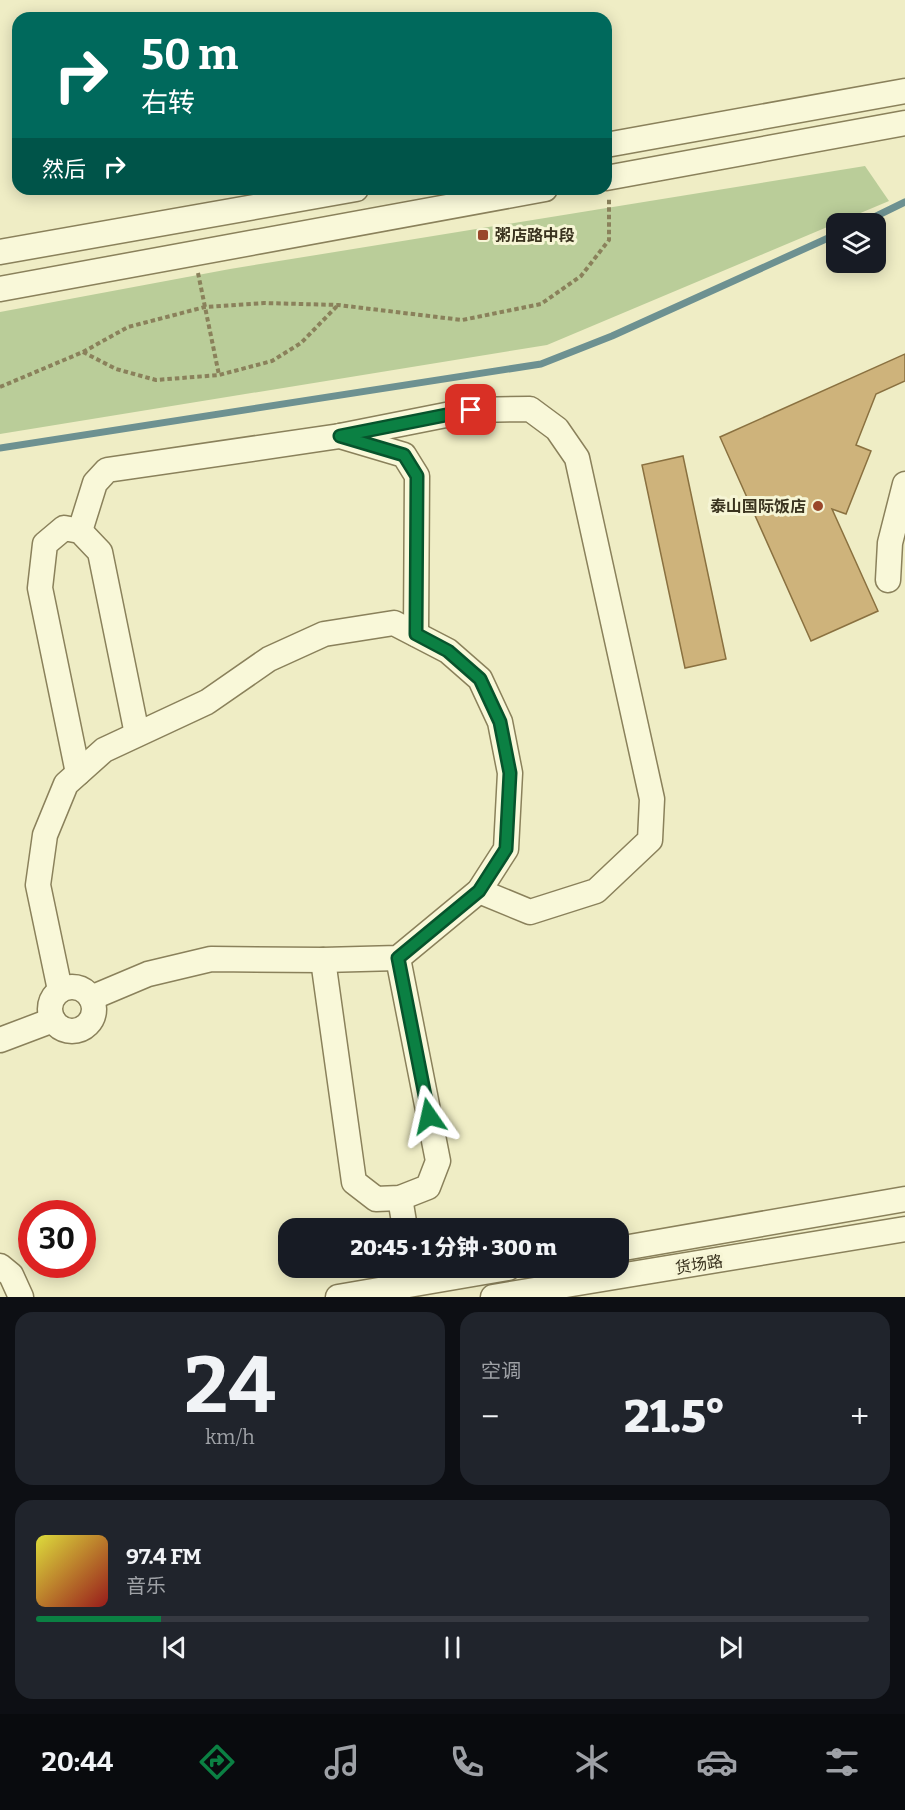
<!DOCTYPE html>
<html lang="zh">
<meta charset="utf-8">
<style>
body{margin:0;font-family:Bitter,"Noto Sans SC",serif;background:#20242c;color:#f1f3f6;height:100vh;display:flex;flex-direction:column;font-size:22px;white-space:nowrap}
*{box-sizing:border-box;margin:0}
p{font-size:20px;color:#9ea1a6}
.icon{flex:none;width:33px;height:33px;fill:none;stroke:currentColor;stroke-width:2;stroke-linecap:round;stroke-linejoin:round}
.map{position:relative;height:1297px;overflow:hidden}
.side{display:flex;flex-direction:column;gap:15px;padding:15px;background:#0d0f14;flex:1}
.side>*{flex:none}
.guide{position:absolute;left:12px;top:12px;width:600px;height:183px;border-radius:18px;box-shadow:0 3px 15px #0003;background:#00695c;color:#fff;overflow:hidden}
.tools{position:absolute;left:826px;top:213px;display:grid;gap:12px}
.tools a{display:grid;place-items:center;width:60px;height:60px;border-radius:12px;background:#171b24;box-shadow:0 3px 15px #0003;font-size:30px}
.speed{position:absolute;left:18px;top:1200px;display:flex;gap:12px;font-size:30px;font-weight:700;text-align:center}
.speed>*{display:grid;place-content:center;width:78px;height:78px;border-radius:50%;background:#171b24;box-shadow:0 3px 15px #0003;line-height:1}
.speed .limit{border:9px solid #d22;background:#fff;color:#111}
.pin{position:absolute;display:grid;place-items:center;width:51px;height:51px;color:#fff;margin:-26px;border-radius:12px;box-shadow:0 3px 9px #0006}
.me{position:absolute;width:66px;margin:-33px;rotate:349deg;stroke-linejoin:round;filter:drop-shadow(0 0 4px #0008)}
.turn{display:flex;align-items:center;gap:21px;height:126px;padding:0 30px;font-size:27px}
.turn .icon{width:78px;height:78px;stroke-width:2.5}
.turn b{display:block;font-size:42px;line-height:51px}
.then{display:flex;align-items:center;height:57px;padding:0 30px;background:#0003;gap:12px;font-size:22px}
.big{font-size:45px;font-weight:800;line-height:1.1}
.side .tile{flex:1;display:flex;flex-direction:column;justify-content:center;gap:9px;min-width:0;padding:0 21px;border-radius:18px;background:#20242c}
.side .dial{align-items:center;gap:0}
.dial b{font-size:78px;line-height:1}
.song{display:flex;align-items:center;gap:18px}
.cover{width:72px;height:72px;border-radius:9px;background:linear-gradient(135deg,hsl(60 70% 55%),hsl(0 70% 35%))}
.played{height:6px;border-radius:3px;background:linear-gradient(90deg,#0b8043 15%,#363941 15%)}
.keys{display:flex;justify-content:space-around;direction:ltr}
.heat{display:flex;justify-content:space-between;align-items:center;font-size:33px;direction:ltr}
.side .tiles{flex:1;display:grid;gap:15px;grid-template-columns:1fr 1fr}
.tile:last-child{grid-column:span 2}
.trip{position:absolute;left:278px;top:1218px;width:351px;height:60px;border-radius:18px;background:#171b24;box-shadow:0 3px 15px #0003;font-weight:800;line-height:60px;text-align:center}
.tab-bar{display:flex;height:96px;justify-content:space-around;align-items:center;background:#090b0e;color:#9ea1a6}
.tab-bar .icon{width:42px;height:42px}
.tab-bar .active{color:#0b8043}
.tab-bar b{font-size:27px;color:#f1f3f6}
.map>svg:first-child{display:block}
.green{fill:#bacd99}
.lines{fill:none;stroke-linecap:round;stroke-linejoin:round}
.stream{stroke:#6d9191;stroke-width:7}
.building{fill:#ceb37b;stroke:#8a7140;stroke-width:1.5}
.minor-casing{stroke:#8a815b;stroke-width:27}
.path{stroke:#8a815b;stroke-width:4;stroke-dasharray:4.5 3;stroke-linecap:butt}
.minor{stroke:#f9f8d9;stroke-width:24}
.route-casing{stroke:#07532c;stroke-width:15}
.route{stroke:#0b8043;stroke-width:10}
.poi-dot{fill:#9a472a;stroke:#f6f5d5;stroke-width:2}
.labels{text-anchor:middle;stroke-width:6;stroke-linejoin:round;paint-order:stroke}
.poi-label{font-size:16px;font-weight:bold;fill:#3a331f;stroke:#f6f5d5;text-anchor:start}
.street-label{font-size:16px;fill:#3a331f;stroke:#f6f5d5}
</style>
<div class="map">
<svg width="905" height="1297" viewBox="0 0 905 1297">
<rect width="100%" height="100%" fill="#efedc5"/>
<polygon class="green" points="865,166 889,201 547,345 0,434 0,312 230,269"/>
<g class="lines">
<g class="stream">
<polyline points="860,224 905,202"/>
<polyline points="0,448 541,364 612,336 837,234"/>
</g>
</g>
<g class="building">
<polygon points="905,354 905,381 876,394 856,445 871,451 846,514 832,509 878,611 811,641 720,437"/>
<polygon points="683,456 726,659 685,668 642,465"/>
</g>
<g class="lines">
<g class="minor-casing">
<g id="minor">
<polyline points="606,145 905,91"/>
<polyline points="606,178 905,123"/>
<polyline points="0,252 356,189"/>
<polyline points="0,289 545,189"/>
<polyline points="340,436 471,410 530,409 557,429 577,458 652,799 650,840 596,891 530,912 479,891"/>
<polyline points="80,531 95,483 107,470 340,436 404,455 417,476 416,634"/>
<polyline points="888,580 890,543 905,484"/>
<polyline points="78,773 40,588 45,544 64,528 80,531 100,552 137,734"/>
<polyline points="323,960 354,1182 376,1199 400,1198 428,1187 438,1161 398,958"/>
<circle cx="72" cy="1009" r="22"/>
<polyline points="60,990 38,885 45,835 66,784 104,750 207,702 269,659 324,634 394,623 448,651 480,679 500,722 510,773 506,849 479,891 398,958 323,960 211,959 148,974 91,998"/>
<polyline points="0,1040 53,1020"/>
<polyline points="400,1198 405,1228"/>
<polyline points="618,1249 905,1199"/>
<polyline points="0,1266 11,1275 21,1297"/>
<polyline points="338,1297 508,1268"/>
<polyline points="493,1297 905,1229"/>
</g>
</g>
<g class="path">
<polyline points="198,273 219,375"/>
<polyline points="83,352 116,369 156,380 219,375 272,361 301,343 337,306"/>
<polyline points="0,387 83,352 128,327 205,307 264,303 338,305 462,320 541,304 581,276 609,240 609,199"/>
</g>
<use href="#minor" class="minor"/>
</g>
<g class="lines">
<g class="route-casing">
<polyline id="route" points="429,1116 398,958 479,891 506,849 510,773 500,722 480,679 448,651 416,634 417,476 404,455 340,436 471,410"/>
</g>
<use href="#route" class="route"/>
</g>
<g class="poi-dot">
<rect x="477" y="229" width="12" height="12" rx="3"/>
<circle cx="818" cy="506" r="6"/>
</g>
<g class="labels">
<g class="poi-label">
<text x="495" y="241">粥店路中段</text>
<text x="806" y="512" text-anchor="end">泰山国际饭店</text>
</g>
<g class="street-label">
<text transform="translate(699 1264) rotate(-9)" y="6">货场路</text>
</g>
</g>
</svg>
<div class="tools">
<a><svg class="icon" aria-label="layers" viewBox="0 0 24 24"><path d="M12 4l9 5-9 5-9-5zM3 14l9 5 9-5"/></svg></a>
</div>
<div class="speed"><div class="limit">30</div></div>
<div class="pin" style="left:471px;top:410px;background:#d93025"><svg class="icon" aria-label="arrive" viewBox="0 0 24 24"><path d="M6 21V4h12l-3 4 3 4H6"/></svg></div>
<svg class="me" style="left:429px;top:1116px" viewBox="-20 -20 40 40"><path d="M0-17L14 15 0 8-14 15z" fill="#0b8043" stroke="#fff" stroke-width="4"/></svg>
<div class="trip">20:45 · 1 分钟 · 300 m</div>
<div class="guide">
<div class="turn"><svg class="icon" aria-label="right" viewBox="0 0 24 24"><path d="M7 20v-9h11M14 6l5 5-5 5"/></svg><div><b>50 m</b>右转</div></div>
<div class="then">然后<svg class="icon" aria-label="right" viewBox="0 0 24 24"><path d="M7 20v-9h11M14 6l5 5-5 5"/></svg></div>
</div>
</div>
<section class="side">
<div class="tiles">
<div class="tile dial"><b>24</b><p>km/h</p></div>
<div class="tile"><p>空调</p>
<div class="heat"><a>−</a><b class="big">21.5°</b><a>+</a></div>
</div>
<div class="tile">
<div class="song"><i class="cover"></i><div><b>97.4 FM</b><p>音乐</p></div></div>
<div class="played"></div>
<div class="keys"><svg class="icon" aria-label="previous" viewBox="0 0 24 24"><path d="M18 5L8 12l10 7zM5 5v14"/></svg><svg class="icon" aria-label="pause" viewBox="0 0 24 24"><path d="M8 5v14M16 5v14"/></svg><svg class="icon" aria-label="next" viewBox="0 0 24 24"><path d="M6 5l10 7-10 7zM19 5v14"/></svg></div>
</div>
</div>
</section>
<nav class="tab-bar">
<b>20:44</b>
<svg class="icon active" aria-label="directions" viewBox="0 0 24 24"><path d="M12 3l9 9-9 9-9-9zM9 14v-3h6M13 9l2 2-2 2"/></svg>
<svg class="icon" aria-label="music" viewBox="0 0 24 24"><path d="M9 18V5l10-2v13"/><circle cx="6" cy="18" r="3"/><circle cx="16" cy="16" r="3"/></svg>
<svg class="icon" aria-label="phone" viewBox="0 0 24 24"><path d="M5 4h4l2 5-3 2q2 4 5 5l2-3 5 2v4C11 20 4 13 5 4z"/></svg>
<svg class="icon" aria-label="climate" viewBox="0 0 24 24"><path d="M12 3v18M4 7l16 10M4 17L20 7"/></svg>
<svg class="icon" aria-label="car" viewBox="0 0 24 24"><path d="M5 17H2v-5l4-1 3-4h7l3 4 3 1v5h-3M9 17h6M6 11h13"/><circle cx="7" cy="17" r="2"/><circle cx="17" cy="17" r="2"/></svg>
<svg class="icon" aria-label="filters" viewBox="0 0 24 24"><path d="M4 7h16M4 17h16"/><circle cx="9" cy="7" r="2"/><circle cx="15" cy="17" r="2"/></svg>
</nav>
